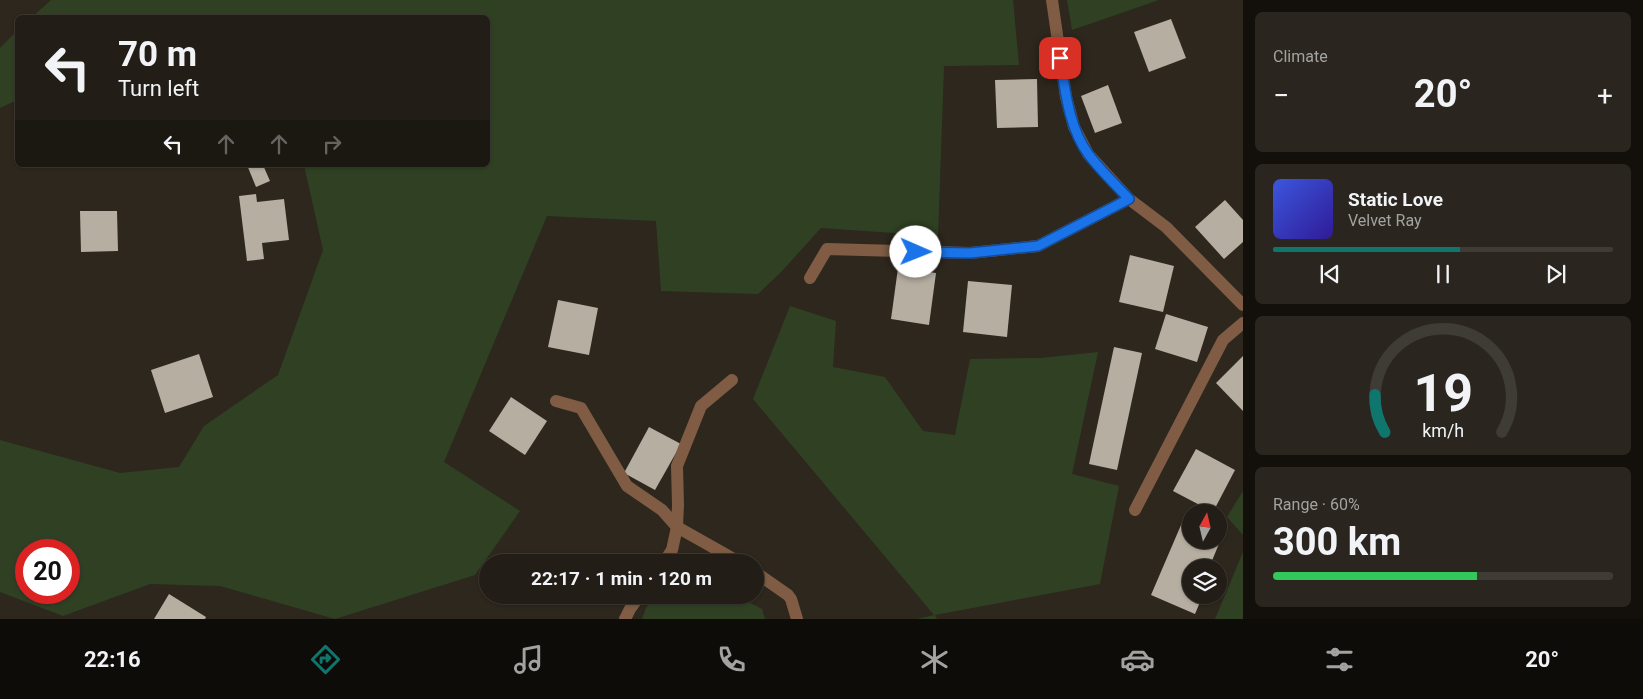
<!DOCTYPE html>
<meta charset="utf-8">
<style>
body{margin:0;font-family:Roboto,sans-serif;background:#2a261f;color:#f1f3f6;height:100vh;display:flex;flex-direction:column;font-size:19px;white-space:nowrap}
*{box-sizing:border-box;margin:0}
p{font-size:16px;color:#a2a2a1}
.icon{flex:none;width:28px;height:28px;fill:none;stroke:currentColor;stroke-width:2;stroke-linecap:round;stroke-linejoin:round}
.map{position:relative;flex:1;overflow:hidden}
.side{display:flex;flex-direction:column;gap:12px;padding:12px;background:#13100c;width:400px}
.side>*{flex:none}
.guide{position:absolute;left:15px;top:15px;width:475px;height:152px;border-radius:8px;box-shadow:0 1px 4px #0004,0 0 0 1px #3f3b35;background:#221d16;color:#f1f3f6;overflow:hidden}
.needle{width:32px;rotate:8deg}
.buttons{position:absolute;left:1182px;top:504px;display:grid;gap:10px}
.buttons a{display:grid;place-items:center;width:45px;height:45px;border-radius:50%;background:#221d16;box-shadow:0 1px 4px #0004,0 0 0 1px #3f3b35;font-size:25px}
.speed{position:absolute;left:15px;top:539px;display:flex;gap:10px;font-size:25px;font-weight:700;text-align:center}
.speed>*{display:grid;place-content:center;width:65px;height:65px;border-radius:50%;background:#221d16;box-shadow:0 1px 4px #0004,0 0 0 1px #3f3b35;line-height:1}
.speed .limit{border:8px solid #d22;background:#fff;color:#111}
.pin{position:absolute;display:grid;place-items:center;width:42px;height:42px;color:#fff;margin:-21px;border-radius:10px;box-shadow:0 2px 8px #0006}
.me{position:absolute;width:55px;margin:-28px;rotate:91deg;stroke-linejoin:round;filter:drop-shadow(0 0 4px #0008)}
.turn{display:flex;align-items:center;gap:18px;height:105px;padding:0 20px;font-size:22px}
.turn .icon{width:65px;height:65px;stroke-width:2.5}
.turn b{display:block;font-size:35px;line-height:42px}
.lanes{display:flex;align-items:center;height:48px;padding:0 20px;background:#0003;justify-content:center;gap:25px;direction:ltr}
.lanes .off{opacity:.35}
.big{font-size:38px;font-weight:700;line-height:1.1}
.side .tile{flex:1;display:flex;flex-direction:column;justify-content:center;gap:8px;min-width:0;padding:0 18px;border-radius:8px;background:#2a261f}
.side .dial{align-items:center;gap:0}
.dial svg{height:130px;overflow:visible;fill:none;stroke:#3f3b35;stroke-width:7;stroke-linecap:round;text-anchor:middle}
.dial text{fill:#f1f3f6;stroke:none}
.song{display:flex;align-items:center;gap:15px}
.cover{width:60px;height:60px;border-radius:8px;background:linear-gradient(135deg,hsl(230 70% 55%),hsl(250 70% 35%))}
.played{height:5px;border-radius:2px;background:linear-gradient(90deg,#0f766e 55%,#3f3b35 55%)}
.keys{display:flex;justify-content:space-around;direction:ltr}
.heat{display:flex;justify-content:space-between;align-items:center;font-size:28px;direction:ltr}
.charge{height:8px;border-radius:4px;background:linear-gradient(90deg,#34c759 60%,#3f3b35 0)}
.trip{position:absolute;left:479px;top:554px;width:285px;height:50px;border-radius:25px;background:#221d16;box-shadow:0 1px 4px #0004,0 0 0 1px #3f3b35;font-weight:700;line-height:50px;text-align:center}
.tabs{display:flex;height:80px;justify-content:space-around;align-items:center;background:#0e0c09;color:#a2a2a1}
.tabs .icon{width:35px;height:35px}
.tabs .current{color:#0f766e}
.tabs b{font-size:22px;color:#f1f3f6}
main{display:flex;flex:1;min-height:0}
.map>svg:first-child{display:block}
.green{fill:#304123;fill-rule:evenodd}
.building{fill:#b6aea1}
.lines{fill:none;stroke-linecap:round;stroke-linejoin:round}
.minor{stroke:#7f5c43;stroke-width:12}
.route-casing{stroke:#114b97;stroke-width:12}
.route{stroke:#1a73e8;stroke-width:9}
</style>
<main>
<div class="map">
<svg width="1243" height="619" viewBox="0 0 1243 619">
<rect width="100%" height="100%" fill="#2d271d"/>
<g class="green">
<path d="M51 0H1013L1019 65 944 66 938 236 821 228 782 271 758 294 661 291 656 221 547 216 444 462 520 511 475 575 335 619 220 586 150 584 63 616 0 592V440L120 473 179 467 204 426 278 375 323 250 304 165H488V18L32 17ZM26 550H69V592H26Z"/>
<polygon points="1067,0 1159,0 1072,30"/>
<polygon points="17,31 17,100 0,108 0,48"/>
<polygon points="790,306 836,321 833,367 885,377 923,431 955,435 970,359 1041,358 1098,352 1072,474 1119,486 1100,584 935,615 937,619 917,619 934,615 753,399"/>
<polygon points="1243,491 1243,535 1227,517"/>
<polygon points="1243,552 1243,619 1215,619"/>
<polygon points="655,595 735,595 762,609 765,619 642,619 646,608"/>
</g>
<g class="building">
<polygon points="1171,19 1186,58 1149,72 1134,32"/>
<polygon points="1037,79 1038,127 997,128 995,80"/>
<polygon points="1108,85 1122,123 1095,133 1081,96"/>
<polygon points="247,165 263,165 270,181 256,187"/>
<polygon points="256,194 257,202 284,199 289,240 262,243 264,259 247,261 239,196"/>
<polygon points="1225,200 1243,220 1243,242 1224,259 1195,227"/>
<polygon points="80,211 117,211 118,251 81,252"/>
<polygon points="1130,255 1174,266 1163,312 1119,302"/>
<polygon points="898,268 936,273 929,325 891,319"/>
<polygon points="968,281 1012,285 1007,337 963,332"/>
<polygon points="558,300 598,308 589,355 548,347"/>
<polygon points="1166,314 1208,327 1197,362 1155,349"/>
<polygon points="1114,347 1142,353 1117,470 1089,464"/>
<polygon points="199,354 213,397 165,413 151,370"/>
<polygon points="1243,356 1243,411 1216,383"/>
<polygon points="511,397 547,421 525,455 489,431"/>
<polygon points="649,427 681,444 655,490 624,473"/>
<polygon points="1196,449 1235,470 1213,512 1173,491"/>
<polygon points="1184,518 1191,521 1191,540 1219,540 1219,533 1223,534 1209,568 1191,568 1191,595 1203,595 1195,614 1151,595"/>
<polygon points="169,594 206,617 205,619 154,619"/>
</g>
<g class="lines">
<g class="minor">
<polyline points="1052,0 1066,97 1074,127 1088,154 1129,199 1166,227 1243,305"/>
<polyline points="810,278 827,249 970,253 1038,246 1129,199"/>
<polyline points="556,401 581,408 627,486 662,510 677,527 739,562"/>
<polyline points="1135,510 1223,340 1243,323"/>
<polyline points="664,562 672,550 677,527 678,505 677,466 701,406 732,380"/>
<polyline points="755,572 788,595 791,599 797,619"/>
<polyline points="625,619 630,609 640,595"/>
</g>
</g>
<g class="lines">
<g class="route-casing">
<path id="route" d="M916 252 970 253 1038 246 1129 199C1116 185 1101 171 1089 155 1069 129 1065 90 1060 58"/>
</g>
<use href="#route" class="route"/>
</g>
</svg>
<div class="buttons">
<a><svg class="needle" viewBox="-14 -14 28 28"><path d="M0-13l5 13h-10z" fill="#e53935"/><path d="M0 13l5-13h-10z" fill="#a2a2a1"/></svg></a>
<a><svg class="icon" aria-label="layers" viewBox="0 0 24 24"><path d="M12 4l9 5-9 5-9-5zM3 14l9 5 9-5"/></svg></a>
</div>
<div class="speed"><div class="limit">20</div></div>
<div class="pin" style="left:1060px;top:58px;background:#d93025"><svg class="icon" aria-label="arrive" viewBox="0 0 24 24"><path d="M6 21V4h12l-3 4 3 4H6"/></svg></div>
<svg class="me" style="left:916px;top:252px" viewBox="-20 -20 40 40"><circle r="19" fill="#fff"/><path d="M0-13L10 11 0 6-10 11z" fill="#1a73e8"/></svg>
<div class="trip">22:17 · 1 min · 120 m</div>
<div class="guide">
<div class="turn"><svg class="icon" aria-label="left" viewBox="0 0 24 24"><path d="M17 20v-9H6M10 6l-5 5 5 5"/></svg><div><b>70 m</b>Turn left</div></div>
<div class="lanes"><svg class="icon" aria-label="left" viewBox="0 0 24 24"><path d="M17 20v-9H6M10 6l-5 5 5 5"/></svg><svg class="icon off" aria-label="ahead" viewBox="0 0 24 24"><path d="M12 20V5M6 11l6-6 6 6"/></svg><svg class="icon off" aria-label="ahead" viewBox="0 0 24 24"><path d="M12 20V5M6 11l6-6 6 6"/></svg><svg class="icon off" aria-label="right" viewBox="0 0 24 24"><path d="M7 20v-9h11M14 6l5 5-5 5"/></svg></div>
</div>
</div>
<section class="side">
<div class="tile"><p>Climate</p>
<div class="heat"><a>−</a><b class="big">20°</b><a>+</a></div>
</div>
<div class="tile">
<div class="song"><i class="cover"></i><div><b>Static Love</b><p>Velvet Ray</p></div></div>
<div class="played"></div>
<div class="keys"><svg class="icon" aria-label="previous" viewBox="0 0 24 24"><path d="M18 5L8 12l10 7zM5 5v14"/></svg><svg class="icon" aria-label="pause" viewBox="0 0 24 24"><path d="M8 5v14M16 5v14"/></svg><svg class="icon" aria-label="next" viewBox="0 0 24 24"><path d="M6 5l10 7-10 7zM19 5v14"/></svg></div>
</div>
<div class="tile dial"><svg viewBox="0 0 100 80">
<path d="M14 69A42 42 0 1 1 86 69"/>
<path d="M14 69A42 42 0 0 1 8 46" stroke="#0f766e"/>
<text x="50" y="56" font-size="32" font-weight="700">19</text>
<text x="50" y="72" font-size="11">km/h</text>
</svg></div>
<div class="tile"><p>Range · 60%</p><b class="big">300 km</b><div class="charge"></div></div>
</section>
</main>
<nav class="tabs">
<b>22:16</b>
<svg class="icon current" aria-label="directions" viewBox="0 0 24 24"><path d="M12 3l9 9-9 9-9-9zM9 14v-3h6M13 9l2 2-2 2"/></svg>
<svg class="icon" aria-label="music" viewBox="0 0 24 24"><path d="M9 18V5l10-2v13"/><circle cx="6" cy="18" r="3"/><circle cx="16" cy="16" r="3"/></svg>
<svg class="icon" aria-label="phone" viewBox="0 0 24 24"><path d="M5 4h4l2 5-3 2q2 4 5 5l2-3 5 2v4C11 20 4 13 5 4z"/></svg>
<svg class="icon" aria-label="climate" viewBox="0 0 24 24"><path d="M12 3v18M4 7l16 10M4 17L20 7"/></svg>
<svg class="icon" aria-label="car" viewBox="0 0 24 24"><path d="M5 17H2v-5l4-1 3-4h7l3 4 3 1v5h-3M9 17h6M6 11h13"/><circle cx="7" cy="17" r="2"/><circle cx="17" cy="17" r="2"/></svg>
<svg class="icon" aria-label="filters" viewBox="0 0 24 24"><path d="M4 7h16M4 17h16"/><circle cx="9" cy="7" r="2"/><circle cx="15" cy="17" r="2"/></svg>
<b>20°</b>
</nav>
